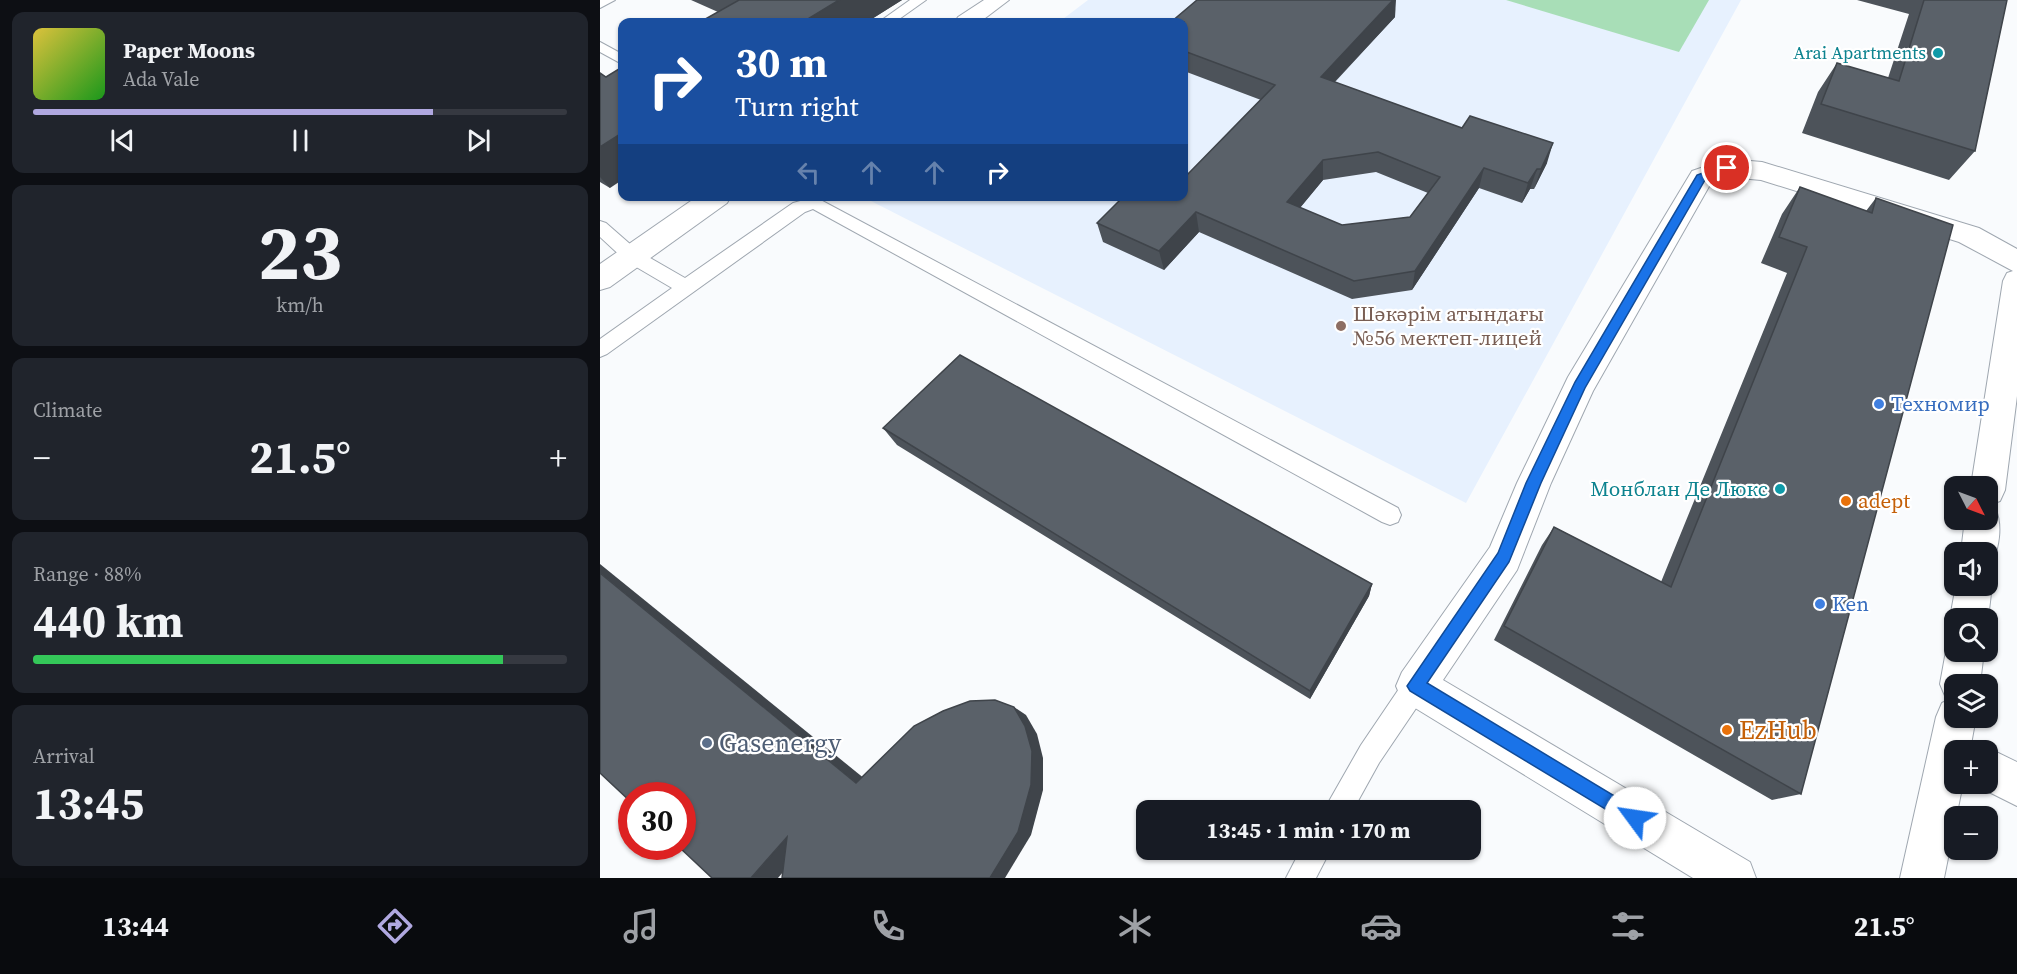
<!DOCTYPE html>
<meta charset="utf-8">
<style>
body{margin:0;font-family:"Source Serif 4",serif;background:#20242c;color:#f1f3f6;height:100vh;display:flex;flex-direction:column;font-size:22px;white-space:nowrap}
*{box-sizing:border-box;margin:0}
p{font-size:20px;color:#9ea1a6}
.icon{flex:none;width:33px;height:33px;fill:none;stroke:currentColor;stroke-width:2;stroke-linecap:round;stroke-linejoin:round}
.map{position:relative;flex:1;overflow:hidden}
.side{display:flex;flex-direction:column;gap:12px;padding:12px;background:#0d0f14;width:600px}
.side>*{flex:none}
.hud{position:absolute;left:18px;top:18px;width:570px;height:183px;border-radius:12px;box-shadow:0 2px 4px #0004;background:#1a4fa0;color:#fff;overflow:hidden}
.needle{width:39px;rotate:132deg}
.buttons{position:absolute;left:1344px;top:476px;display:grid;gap:12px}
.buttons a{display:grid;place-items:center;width:54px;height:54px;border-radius:12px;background:#171b24;box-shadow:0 2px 4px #0004;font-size:30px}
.speed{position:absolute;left:18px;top:782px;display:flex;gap:12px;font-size:30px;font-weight:700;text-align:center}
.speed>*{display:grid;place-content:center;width:78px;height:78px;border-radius:50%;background:#171b24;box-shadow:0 2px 4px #0004;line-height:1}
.speed .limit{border:9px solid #d22;background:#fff;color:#111}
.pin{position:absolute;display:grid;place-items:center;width:51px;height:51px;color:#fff;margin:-26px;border:3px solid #fff;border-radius:50%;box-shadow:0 2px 6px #0007}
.me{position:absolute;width:66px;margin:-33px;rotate:301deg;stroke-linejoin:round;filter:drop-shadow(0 0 4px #0008)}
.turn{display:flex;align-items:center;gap:21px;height:126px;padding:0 18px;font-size:27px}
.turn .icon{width:78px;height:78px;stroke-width:2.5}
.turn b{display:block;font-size:42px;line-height:51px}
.lanes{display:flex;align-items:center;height:57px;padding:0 18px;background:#0003;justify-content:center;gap:30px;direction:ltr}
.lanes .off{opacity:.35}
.big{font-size:45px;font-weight:700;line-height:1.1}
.side .widget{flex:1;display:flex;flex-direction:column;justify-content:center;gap:9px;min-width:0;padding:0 21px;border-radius:12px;background:#20242c}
.side .dial{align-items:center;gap:0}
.dial b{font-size:78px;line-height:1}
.song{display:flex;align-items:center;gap:18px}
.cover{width:72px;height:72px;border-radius:9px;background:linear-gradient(135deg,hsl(50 70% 55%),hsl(120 70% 35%))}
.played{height:6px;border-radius:3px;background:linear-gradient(90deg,#b0a8e0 75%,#363941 75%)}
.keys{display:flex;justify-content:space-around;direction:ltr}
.heat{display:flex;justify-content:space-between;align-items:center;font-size:33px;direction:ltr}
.charge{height:9px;border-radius:4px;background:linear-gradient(90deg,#34c759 88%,#363941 0)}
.trip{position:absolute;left:536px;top:800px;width:345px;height:60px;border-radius:12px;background:#171b24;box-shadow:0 2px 4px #0004;font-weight:700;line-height:60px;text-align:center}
.tabs{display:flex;height:96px;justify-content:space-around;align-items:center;background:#090b0e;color:#9ea1a6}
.tabs .icon{width:42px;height:42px}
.tabs .on{color:#b0a8e0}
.tabs b{font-size:27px;color:#f1f3f6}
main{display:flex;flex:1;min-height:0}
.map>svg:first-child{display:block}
.built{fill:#e7f1fe}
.green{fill:#a8deb7}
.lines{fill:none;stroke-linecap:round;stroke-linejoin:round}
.lane-casing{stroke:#9fa7b0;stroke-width:2}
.street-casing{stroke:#9fa7b0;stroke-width:2}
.secondary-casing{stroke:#9fa7b0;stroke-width:2}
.lane{fill:#fff;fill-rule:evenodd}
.street{fill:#fff;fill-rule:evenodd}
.secondary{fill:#fff;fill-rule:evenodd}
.wall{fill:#4d535a;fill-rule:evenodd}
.shaded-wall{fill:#3f444a}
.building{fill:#5a6169;stroke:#3f444a;stroke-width:1.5;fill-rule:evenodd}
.route{fill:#1a73e8;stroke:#114b97;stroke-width:1.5}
.culture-dot{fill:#0f9aa8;stroke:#fff;stroke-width:2}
.education-dot{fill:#8d6e63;stroke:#fff;stroke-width:2}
.shop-dot{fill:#3f7fe0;stroke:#fff;stroke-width:2}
.food-dot{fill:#e8710a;stroke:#fff;stroke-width:2}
.service-dot{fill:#5c6f8a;stroke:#fff;stroke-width:2}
.labels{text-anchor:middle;stroke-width:4.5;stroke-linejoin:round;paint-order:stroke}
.far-culture-label{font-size:18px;fill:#0d838f;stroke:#fff;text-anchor:end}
.education-label{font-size:21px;fill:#785e54;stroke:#fff;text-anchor:start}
.shop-label{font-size:21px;fill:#366cbe;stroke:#fff;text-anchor:start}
.culture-label{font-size:21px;fill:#0d838f;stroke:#fff;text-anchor:end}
.food-label{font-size:21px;fill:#c56008;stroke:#fff;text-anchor:start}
.near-food-label{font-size:26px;fill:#c56008;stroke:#fff;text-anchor:start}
.near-service-label{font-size:26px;fill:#4e5e75;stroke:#fff;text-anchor:start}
</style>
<main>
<section class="side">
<div class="widget">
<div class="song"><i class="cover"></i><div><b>Paper Moons</b><p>Ada Vale</p></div></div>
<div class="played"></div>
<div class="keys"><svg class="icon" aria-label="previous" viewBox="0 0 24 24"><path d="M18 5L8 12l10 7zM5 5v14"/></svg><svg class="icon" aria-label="pause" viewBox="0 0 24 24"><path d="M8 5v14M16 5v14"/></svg><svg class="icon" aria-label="next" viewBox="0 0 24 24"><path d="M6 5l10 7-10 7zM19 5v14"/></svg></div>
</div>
<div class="widget dial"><b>23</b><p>km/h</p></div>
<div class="widget"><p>Climate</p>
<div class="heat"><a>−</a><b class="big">21.5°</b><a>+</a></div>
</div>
<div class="widget"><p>Range · 88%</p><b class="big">440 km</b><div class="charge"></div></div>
<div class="widget"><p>Arrival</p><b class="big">13:45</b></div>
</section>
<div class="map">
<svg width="1417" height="878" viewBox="0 0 1417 878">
<rect width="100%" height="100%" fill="#f9fbfd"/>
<polygon class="built" points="488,0 1141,0 866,503 263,197 584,196 584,22 459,22"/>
<polygon class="green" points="906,0 1109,0 1079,52"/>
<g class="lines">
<g class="lane-casing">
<g id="lane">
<polygon points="0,0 15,0 0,8"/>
<polygon points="310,0 326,0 295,22 279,22"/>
<polygon points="0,42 22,54 22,64 0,52"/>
<polygon points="215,197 798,508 801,515 798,522 790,525 782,522 213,209 205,212 7,354 0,357 0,339 72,288 26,261 0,237 0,221 6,223 38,251 85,278 193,203"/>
<polygon points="816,673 825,677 829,686 825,695 779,763 753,810 724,810 761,745 807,677"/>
<polygon points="701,849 731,849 716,878 686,878"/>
</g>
</g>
<g class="street-casing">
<g id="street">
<path d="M1127 159 1162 162 1379 228 1417 249V396L1405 490 1400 501 1389 505 1395 508C1403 525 1399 547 1392 564L1388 565V552H1361L1365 519H1388V486H1371L1403 281 1407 273 1413 271 1359 242 1161 180 1129 177 1111 183 993 391 951 483 917 570 843 680 1150 862 1156 878H1093L802 700 796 686 802 672 890 547 917 483 968 377 1092 171Z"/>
<polygon points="1388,574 1392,585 1388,619 1354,618 1354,628 1350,618 1356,585 1388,585"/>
<polygon points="1354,636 1354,651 1384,651 1380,684 1354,684 1354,717 1376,717 1370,750 1354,750 1354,783 1363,783 1344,878 1300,878 1336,717 1342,703 1350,699 1346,698 1340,684 1346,651"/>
<polygon points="1388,748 1417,762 1417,806 1373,784 1388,783 1388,750 1384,750"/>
</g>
</g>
<g class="secondary-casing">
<g id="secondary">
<polygon points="384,0 409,0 380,22 355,22 358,17"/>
<polygon points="98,196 131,196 127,203 10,287 0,290 0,264"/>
</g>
</g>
<use href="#lane" class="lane"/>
<use href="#street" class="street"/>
<use href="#secondary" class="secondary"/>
</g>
<g class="wall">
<polygon points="91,0 302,0 267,22 100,22 118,12"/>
<polygon points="1257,0 1407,0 1375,151 1349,180 1202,133 1218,92 1237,63 1288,78 1309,14"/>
<path d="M795 17 735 82 947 163 934 189H930L922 203 879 188 812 290 752 299 599 232 564 270 503 242 497 223 584 196 661 100 584 71V22ZM776 172 828 193 810 217 742 225 700 208 723 180Z"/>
<polygon points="0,73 6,77 10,188 0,182"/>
<polygon points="1200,187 1266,211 1276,198 1201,794 1172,800 894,640 942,545 954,527 1061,582 1187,273 1161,263 1182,214"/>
<polygon points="283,428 772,584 769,596 710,699 297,445"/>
</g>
<g class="shaded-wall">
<polygon points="239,0 302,0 267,22 203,22"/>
<polygon points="793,0 796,0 795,17 720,97 721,77"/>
<polygon points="22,133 22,180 10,188 0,177 0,147"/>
<polygon points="953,143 947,163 934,189 941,169"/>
<polygon points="723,160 723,180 688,222 687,202"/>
<polygon points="884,168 879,188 812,290 815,271"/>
<polygon points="937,169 930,189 922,203 928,183"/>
<polygon points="596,212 599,232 564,270 559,251"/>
<polygon points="0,564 276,788 256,783 0,573"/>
<polygon points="772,584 769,596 710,699 710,691"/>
<polygon points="414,707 426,715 437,734 443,758 443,790 431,835 405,878 390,878"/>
<polygon points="187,837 210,840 178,878 151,878"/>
</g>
<g class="building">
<polygon points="139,0 239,0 203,22 100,22"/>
<path d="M597 0H793L721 77 862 128 870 116 953 143 941 169H937L928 183 884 168 815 271 754 281 596 212 559 251 497 223 524 196H584V178L675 85 584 51V22H571ZM778 152 840 177 810 217 742 225 687 202 723 160Z"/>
<polygon points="1324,0 1407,0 1375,151 1221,104 1237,63 1299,81"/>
<polygon points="22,67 22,133 0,147 0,73 6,77"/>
<polygon points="1200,187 1272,213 1276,198 1353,225 1201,794 904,626 954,527 1071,587 1207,247 1179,237"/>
<polygon points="360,355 772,584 710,691 283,428"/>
<polygon points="0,573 256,783 314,726 343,711 370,701 395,700 414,707 425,726 432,751 431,785 418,832 390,878 182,878 187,837 151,878 112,878 78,846 82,846 82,795 32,795 32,803 0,773"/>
</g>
<polygon class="route" points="1127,164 1131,165 1131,170 1105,180 985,388 941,483 909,562 827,683 1041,812 1043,818 1041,824 1035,827 810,691 807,686 898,553 926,483 975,382 1097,175"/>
<g class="culture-dot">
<circle cx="1338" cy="53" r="6"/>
<circle cx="1180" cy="489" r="6"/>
</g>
<circle class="education-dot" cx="741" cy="326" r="6"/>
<g class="shop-dot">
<circle cx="1279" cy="404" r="6"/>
<circle cx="1220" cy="604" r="6"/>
</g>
<g class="food-dot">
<circle cx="1246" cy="501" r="6"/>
<circle cx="1127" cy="730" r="6"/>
</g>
<circle class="service-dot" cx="107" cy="743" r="6"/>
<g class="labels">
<g class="far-culture-label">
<text x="1326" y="59">Arai Apartments</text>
</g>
<g class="education-label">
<text x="753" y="321">Шәкәрім атындағы<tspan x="753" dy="24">№56 мектеп-лицей</tspan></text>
</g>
<g class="shop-label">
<text x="1291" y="411">Техномир</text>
<text x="1232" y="611">Ken</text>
</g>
<g class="culture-label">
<text x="1168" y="496">Монблан Де Люкс</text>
</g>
<g class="food-label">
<text x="1258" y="508">adept</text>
</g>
<g class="near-food-label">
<text x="1139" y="739">EzHub</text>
</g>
<g class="near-service-label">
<text x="119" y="752">Gasenergy</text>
</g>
</g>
</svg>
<div class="buttons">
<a><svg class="needle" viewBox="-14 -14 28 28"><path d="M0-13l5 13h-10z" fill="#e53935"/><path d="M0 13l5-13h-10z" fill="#9ea1a6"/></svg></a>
<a><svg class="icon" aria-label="sound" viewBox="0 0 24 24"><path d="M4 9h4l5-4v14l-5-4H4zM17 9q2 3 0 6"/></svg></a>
<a><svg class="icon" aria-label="search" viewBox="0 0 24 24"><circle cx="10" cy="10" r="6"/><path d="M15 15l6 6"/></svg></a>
<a><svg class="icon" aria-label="layers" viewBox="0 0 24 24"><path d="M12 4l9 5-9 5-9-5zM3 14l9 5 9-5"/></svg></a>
<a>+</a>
<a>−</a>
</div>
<div class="speed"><div class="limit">30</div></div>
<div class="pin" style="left:1127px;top:168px;background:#d93025"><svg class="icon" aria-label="arrive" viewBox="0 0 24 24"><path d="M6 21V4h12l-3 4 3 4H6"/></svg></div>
<svg class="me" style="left:1035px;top:818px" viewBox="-20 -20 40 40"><circle r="19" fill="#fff"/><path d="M0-13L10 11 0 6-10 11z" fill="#1a73e8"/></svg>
<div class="trip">13:45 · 1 min · 170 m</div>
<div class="hud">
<div class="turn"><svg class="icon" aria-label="right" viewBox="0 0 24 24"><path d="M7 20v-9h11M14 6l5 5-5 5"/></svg><div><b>30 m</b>Turn right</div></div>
<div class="lanes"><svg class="icon off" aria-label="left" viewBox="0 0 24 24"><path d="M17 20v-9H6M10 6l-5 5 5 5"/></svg><svg class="icon off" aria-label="ahead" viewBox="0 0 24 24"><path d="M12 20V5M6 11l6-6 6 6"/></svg><svg class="icon off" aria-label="ahead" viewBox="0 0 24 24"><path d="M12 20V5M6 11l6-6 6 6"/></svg><svg class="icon" aria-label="right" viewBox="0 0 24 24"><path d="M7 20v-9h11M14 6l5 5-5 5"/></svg></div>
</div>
</div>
</main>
<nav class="tabs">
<b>13:44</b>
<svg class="icon on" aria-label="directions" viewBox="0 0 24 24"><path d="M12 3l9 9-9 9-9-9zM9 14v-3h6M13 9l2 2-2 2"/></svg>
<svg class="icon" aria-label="music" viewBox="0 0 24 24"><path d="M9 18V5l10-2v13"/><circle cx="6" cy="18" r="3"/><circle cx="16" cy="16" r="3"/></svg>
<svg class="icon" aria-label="phone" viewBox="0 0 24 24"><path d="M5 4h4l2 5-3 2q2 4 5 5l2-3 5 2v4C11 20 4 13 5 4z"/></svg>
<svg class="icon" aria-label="climate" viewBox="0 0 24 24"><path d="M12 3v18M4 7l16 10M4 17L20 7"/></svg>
<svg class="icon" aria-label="car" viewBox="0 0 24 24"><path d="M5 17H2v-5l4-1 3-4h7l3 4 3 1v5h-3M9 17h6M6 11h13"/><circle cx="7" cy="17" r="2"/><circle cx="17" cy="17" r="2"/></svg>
<svg class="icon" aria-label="filters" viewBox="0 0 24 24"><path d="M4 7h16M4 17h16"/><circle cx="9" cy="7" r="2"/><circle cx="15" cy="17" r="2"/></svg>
<b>21.5°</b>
</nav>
